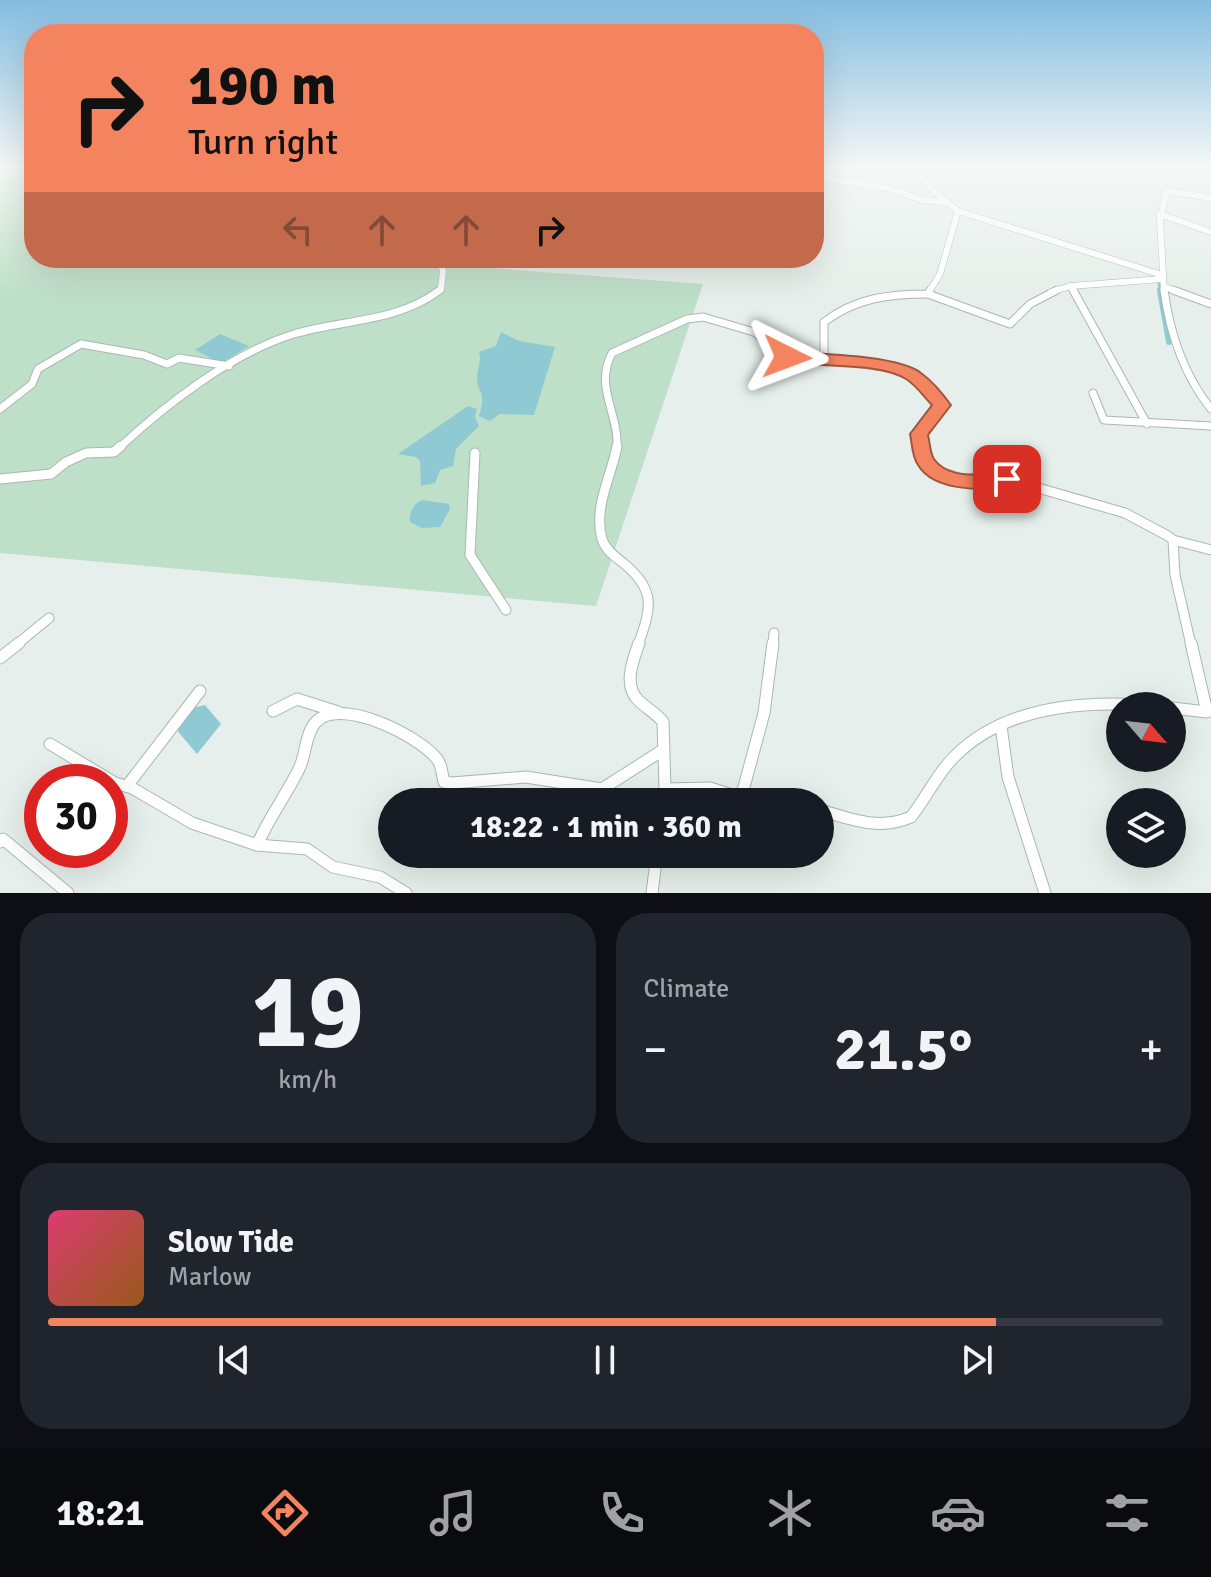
<!DOCTYPE html>
<meta charset="utf-8">
<style>
body{margin:0;font-family:Signika,sans-serif;background:#20242c;color:#f1f3f6;height:100vh;display:flex;flex-direction:column;font-size:30px;white-space:nowrap}
*{box-sizing:border-box;margin:0}
p{font-size:26px;color:#9ea1a6}
.icon{flex:none;width:44px;height:44px;fill:none;stroke:currentColor;stroke-width:2;stroke-linecap:round;stroke-linejoin:round}
.map{position:relative;height:893px;overflow:hidden}
.sheet{display:flex;flex-direction:column;gap:20px;padding:20px;background:#0d0f14;flex:1}
.sheet>*{flex:none}
.top-card{position:absolute;left:24px;top:24px;width:800px;height:244px;border-radius:32px;box-shadow:0 8px 32px #0002;background:#f4845f;color:#111;overflow:hidden}
.needle{width:52px;rotate:118deg}
.tools{position:absolute;left:1106px;top:692px;display:grid;gap:16px}
.tools a{display:grid;place-items:center;width:80px;height:80px;border-radius:50%;background:#171b24;box-shadow:0 8px 32px #0002;font-size:40px}
.speed{position:absolute;left:24px;top:764px;display:flex;gap:16px;font-size:40px;font-weight:700;text-align:center}
.speed>*{display:grid;place-content:center;width:104px;height:104px;border-radius:50%;background:#171b24;box-shadow:0 8px 32px #0002;line-height:1}
.speed .limit{border:12px solid #d22;background:#fff;color:#111}
.pin{position:absolute;display:grid;place-items:center;width:68px;height:68px;color:#fff;margin:-34px;border-radius:16px;box-shadow:0 4px 12px #0006}
.me{position:absolute;width:88px;margin:-44px;rotate:93deg;stroke-linejoin:round;filter:drop-shadow(0 0 6px #0008)}
.turn{display:flex;align-items:center;gap:28px;height:168px;padding:0 32px;font-size:36px}
.turn .icon{width:104px;height:104px;stroke-width:2.5}
.turn b{display:block;font-size:56px;line-height:68px}
.lanes{display:flex;align-items:center;height:76px;padding:0 32px;background:#0003;justify-content:center;gap:40px;direction:ltr}
.lanes .off{opacity:.35}
.big{font-size:60px;font-weight:700;line-height:1.1}
.sheet .widget{flex:1;display:flex;flex-direction:column;justify-content:center;gap:12px;min-width:0;padding:0 28px;border-radius:32px;background:#20242c}
.sheet .dial{align-items:center;gap:0}
.dial b{font-size:104px;line-height:1}
.song{display:flex;align-items:center;gap:24px}
.cover{width:96px;height:96px;border-radius:12px;background:linear-gradient(135deg,hsl(340 70% 55%),hsl(30 70% 35%))}
.played{height:8px;border-radius:4px;background:linear-gradient(90deg,#f4845f 85%,#363941 85%)}
.keys{display:flex;justify-content:space-around;direction:ltr}
.heat{display:flex;justify-content:space-between;align-items:center;font-size:44px;direction:ltr}
.sheet .tiles{flex:1;display:grid;gap:20px;grid-template-columns:1fr 1fr}
.widget:last-child{grid-column:span 2}
.trip{position:absolute;left:378px;top:788px;width:456px;height:80px;border-radius:40px;background:#171b24;box-shadow:0 8px 32px #0002;font-weight:700;line-height:80px;text-align:center}
.menu{display:flex;height:128px;justify-content:space-around;align-items:center;background:#090b0e;color:#9ea1a6}
.menu .icon{width:56px;height:56px}
.menu .on{color:#f4845f}
.menu b{font-size:36px;color:#f1f3f6}
.map>svg:first-child{display:block}
.green{fill:#bfe0c8}
.water{fill:#8ec9d4}
.lines{fill:none;stroke-linecap:round;stroke-linejoin:round}
.canal-far1{stroke:#8ec9d4;stroke-width:5}
.canal{stroke:#8ec9d4;stroke-width:6}
.street-far3-casing{stroke:#a8b8b2;stroke-width:7}
.street-far2-casing{stroke:#a8b8b2;stroke-width:9}
.street-far1-casing{stroke:#a8b8b2;stroke-width:11}
.street-casing{stroke:#a8b8b2;stroke-width:13}
.street-far3{stroke:#fff;stroke-width:6}
.street-far2{stroke:#fff;stroke-width:7}
.street-far1{stroke:#fff;stroke-width:9}
.street{stroke:#fff;stroke-width:11}
.route{fill:#f4845f;stroke:#9f563e;stroke-width:2}
</style>
<div class="map">
<svg width="1211" height="893" viewBox="0 0 1211 893">
<rect width="100%" height="100%" fill="#e6efeb"/>
<polygon class="green" points="0,168 34,168 34,258 356,258 703,284 596,606 0,553"/>
<g class="water">
<path d="M501 332 519 341 555 347 534 415 500 414 490 421 479 416C487 389 478 397 477 378 477 368 482 362 479 352L496 346Z"/>
<polygon points="220,334 249,346 221,363 195,350"/>
<polygon points="468,406 477,409 475,417 479,426 456,449 453,466 440,470 435,483 421,486 420,461 416,457 398,454"/>
<path d="M422 500 449 504 450 509 440 527 422 528 410 522C409 513 413 504 422 500Z"/>
<polygon points="205,705 221,724 197,754 175,728 192,708"/>
</g>
<g class="lines">
<polyline class="canal-far1" points="1160,281 1161,292"/>
<polyline class="canal" points="1160,290 1169,342"/>
<g class="street-far3-casing">
<g id="street-far3">
<polyline points="915,168 931,189 958,211 1162,275"/>
<polyline points="814,180 824,178 892,189 922,200 946,202"/>
<polyline points="1159,214 1211,232"/>
<polyline points="1165,287 1179,292"/>
<polyline points="437,292 441,289 443,271 438,258"/>
<polyline points="929,292 940,274 958,211"/>
<polyline points="1051,292 1071,286"/>
<polyline points="1074,292 1071,286 1162,279"/>
<polyline points="1164,292 1160,219 1167,191 1211,198"/>
</g>
</g>
<g class="street-far2-casing">
<g id="street-far2">
<polyline points="1073,290 1147,424"/>
<path d="M1164 290C1170 334 1183 374 1211 409"/>
<polyline points="1173,290 1211,304"/>
<polyline points="928,294 1010,324 1030,304 1057,290"/>
<path d="M824 359V322C856 298 888 294 928 294L930 290"/>
<polyline points="1093,393 1104,420 1211,426"/>
<polyline points="0,409 32,384 38,369 81,344 144,355 167,364 179,358 229,366"/>
<path d="M119 448C165 405 232 353 294 334 344 319 396 323 440 290"/>
<path d="M617 448C619 413 594 387 612 353L687 319 703 317 754 332 791 359H832L902 370 915 376 942 405 919 434 922 448"/>
</g>
</g>
<g class="street-far1-casing">
<g id="street-far1">
<path d="M617 446C612 475 593 507 602 539 605 549 614 556 622 562 656 589 652 607 638 645"/>
<polyline points="922,446 925,462 936,471 973,482 1007,479 1125,513 1168,536 1173,540 1175,575 1191,645"/>
<polyline points="475,453 470,555 506,610"/>
<polyline points="0,479 51,474 66,462 86,453 114,452 121,446"/>
<polyline points="1173,540 1211,550"/>
<polyline points="16,645 49,618"/>
<polyline points="773,645 774,633"/>
</g>
</g>
<g class="street-casing">
<g id="street">
<path d="M639 643C633 660 623 685 638 700 646 708 656 713 663 722L665 789"/>
<polyline points="0,658 19,643"/>
<polyline points="1172,708 1207,712 1191,643"/>
<polyline points="273,711 297,699 338,712"/>
<polyline points="1001,726 1008,777 1045,893"/>
<polyline points="50,744 115,783 132,788 192,823 257,845 307,849 333,867 380,877 406,893"/>
<polyline points="127,786 200,691"/>
<polyline points="741,798 764,713 773,643"/>
<polyline points="664,802 665,789 710,788 741,798 778,802"/>
<path d="M820 810C851 819 879 831 911 817 926 798 937 774 954 757 1005 705 1088 700 1156 706"/>
<polyline points="0,842 3,839 68,893"/>
<path d="M257 845C269 818 286 795 299 769 306 755 305 735 315 723 339 695 419 736 437 759 442 765 442 774 444 782L452 783 526 777 602 789 663 750"/>
<polyline points="652,893 657,854"/>
</g>
</g>
<use href="#street-far3" class="street-far3"/>
<use href="#street-far2" class="street-far2"/>
<use href="#street-far1" class="street-far1"/>
<use href="#street" class="street"/>
</g>
<linearGradient id="sky" x2="0" y2="1"><stop stop-color="#84bce0"/><stop offset="0.57" stop-color="#f4f8f6"/><stop offset="1" stop-color="#f4f8f6" stop-opacity="0"/></linearGradient>
<rect width="1211" height="293" fill="url(#sky)"/>
<path class="route" d="M787 352C818 354 898 355 921 373 932 381 943 394 951 405L928 435C930 442 930 453 934 459 950 481 985 474 1007 471L1014 473 1016 479 1014 484C987 492 934 492 918 465 912 457 912 443 910 434L932 405C924 397 916 385 906 379 877 361 815 369 781 360L779 357Z"/>
</svg>
<div class="tools">
<a><svg class="needle" viewBox="-14 -14 28 28"><path d="M0-13l5 13h-10z" fill="#e53935"/><path d="M0 13l5-13h-10z" fill="#9ea1a6"/></svg></a>
<a><svg class="icon" aria-label="layers" viewBox="0 0 24 24"><path d="M12 4l9 5-9 5-9-5zM3 14l9 5 9-5"/></svg></a>
</div>
<div class="speed"><div class="limit">30</div></div>
<div class="pin" style="left:1007px;top:479px;background:#d93025"><svg class="icon" aria-label="arrive" viewBox="0 0 24 24"><path d="M6 21V4h12l-3 4 3 4H6"/></svg></div>
<svg class="me" style="left:787px;top:357px" viewBox="-20 -20 40 40"><path d="M0-17L14 15 0 8-14 15z" fill="#f4845f" stroke="#fff" stroke-width="4"/></svg>
<div class="trip">18:22 · 1 min · 360 m</div>
<div class="top-card">
<div class="turn"><svg class="icon" aria-label="right" viewBox="0 0 24 24"><path d="M7 20v-9h11M14 6l5 5-5 5"/></svg><div><b>190 m</b>Turn right</div></div>
<div class="lanes"><svg class="icon off" aria-label="left" viewBox="0 0 24 24"><path d="M17 20v-9H6M10 6l-5 5 5 5"/></svg><svg class="icon off" aria-label="ahead" viewBox="0 0 24 24"><path d="M12 20V5M6 11l6-6 6 6"/></svg><svg class="icon off" aria-label="ahead" viewBox="0 0 24 24"><path d="M12 20V5M6 11l6-6 6 6"/></svg><svg class="icon" aria-label="right" viewBox="0 0 24 24"><path d="M7 20v-9h11M14 6l5 5-5 5"/></svg></div>
</div>
</div>
<section class="sheet">
<div class="tiles">
<div class="widget dial"><b>19</b><p>km/h</p></div>
<div class="widget"><p>Climate</p>
<div class="heat"><a>−</a><b class="big">21.5°</b><a>+</a></div>
</div>
<div class="widget">
<div class="song"><i class="cover"></i><div><b>Slow Tide</b><p>Marlow</p></div></div>
<div class="played"></div>
<div class="keys"><svg class="icon" aria-label="previous" viewBox="0 0 24 24"><path d="M18 5L8 12l10 7zM5 5v14"/></svg><svg class="icon" aria-label="pause" viewBox="0 0 24 24"><path d="M8 5v14M16 5v14"/></svg><svg class="icon" aria-label="next" viewBox="0 0 24 24"><path d="M6 5l10 7-10 7zM19 5v14"/></svg></div>
</div>
</div>
</section>
<nav class="menu">
<b>18:21</b>
<svg class="icon on" aria-label="directions" viewBox="0 0 24 24"><path d="M12 3l9 9-9 9-9-9zM9 14v-3h6M13 9l2 2-2 2"/></svg>
<svg class="icon" aria-label="music" viewBox="0 0 24 24"><path d="M9 18V5l10-2v13"/><circle cx="6" cy="18" r="3"/><circle cx="16" cy="16" r="3"/></svg>
<svg class="icon" aria-label="phone" viewBox="0 0 24 24"><path d="M5 4h4l2 5-3 2q2 4 5 5l2-3 5 2v4C11 20 4 13 5 4z"/></svg>
<svg class="icon" aria-label="climate" viewBox="0 0 24 24"><path d="M12 3v18M4 7l16 10M4 17L20 7"/></svg>
<svg class="icon" aria-label="car" viewBox="0 0 24 24"><path d="M5 17H2v-5l4-1 3-4h7l3 4 3 1v5h-3M9 17h6M6 11h13"/><circle cx="7" cy="17" r="2"/><circle cx="17" cy="17" r="2"/></svg>
<svg class="icon" aria-label="filters" viewBox="0 0 24 24"><path d="M4 7h16M4 17h16"/><circle cx="9" cy="7" r="2"/><circle cx="15" cy="17" r="2"/></svg>
</nav>
